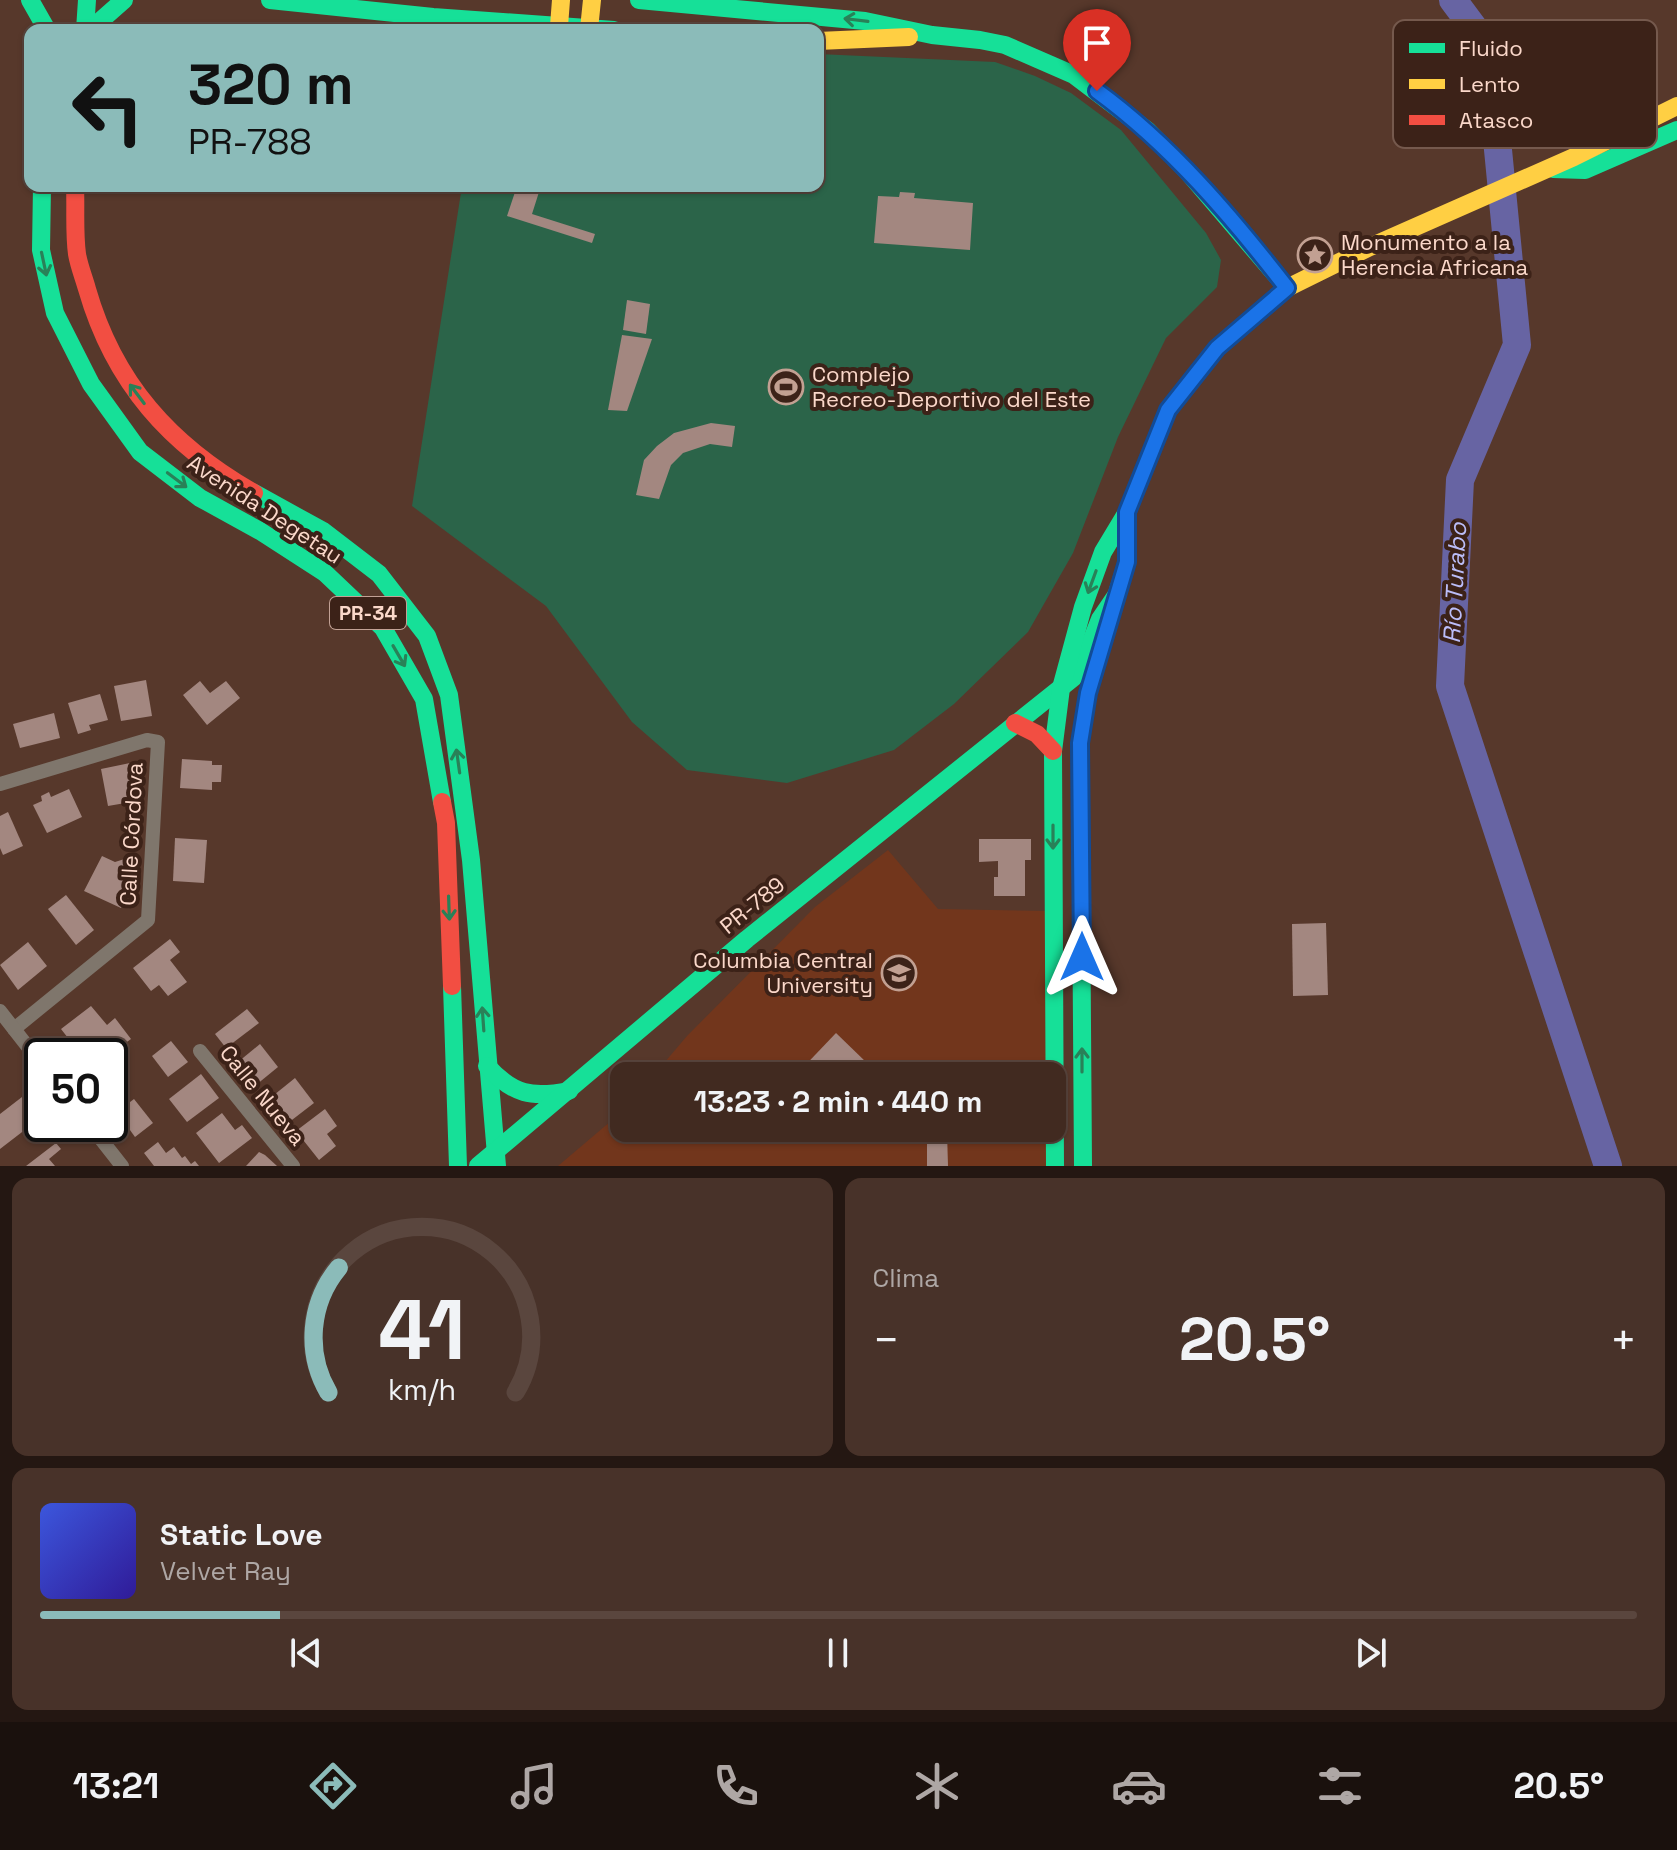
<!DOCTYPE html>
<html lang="es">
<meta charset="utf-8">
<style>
body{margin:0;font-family:"Space Grotesk",sans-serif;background:#483229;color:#f1f3f6;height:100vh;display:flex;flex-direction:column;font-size:30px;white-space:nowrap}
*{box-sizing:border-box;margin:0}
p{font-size:26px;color:#aea7a5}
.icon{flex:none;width:44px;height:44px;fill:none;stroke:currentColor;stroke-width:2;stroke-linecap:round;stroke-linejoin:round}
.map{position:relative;height:1166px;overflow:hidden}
.side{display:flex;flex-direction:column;gap:12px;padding:12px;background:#241712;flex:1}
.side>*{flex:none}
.hud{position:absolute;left:24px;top:24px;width:800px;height:168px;border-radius:16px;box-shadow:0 2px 6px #0004,0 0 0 2px #5a463e;background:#8bbbb9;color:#111;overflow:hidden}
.speed{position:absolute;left:24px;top:1038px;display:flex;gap:16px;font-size:40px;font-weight:700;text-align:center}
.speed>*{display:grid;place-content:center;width:104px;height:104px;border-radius:50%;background:#412a20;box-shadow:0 2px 6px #0004,0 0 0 2px #5a463e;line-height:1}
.speed .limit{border:4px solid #111;border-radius:12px;background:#fff;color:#111}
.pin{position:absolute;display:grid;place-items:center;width:68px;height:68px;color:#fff;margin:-82px -34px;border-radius:50% 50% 50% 0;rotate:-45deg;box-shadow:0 0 8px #0007}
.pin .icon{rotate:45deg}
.me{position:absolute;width:88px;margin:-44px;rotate:0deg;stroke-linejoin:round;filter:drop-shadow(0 0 6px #0008)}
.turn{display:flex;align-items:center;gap:28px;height:168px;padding:0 32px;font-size:36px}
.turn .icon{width:104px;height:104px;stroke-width:2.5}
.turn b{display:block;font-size:56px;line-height:68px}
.big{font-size:60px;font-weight:700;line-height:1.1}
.side .card{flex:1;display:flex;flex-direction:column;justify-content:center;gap:12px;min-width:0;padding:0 28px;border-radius:16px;background:#483229}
.side .dial{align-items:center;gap:0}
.dial svg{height:208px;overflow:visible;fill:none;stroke:#5a463e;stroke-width:7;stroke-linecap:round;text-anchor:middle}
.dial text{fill:#f1f3f6;stroke:none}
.song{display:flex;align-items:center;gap:24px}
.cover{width:96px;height:96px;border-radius:12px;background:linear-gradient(135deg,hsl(230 70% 55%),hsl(250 70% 35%))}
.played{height:8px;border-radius:4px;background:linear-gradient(90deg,#8bbbb9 15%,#5a463e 15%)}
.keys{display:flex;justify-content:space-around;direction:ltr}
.heat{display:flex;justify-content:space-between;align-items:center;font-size:44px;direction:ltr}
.side .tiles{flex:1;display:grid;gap:12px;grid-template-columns:1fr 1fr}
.card:last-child{grid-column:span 2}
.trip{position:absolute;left:610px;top:1062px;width:456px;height:80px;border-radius:16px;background:#412a20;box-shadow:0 2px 6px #0004,0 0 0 2px #5a463e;font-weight:700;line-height:80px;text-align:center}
.dock{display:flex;height:128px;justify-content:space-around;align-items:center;background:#1a110d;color:#aea7a5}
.dock .icon{width:56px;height:56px}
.dock .current{color:#8bbbb9}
.dock b{font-size:36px;color:#f1f3f6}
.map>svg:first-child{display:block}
.built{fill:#72361c}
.green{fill:#2b6449}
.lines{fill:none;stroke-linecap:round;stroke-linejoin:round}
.river{stroke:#6764a3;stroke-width:28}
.building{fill:#a38780}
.street{stroke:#7f766c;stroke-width:14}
.fast{stroke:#16e098;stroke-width:18}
.slow{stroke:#ffcf43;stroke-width:18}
.jam{stroke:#f24e42;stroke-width:18}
.oneway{stroke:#298158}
.route-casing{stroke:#114b97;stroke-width:20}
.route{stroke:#1a73e8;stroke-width:14}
.labels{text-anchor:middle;stroke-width:8;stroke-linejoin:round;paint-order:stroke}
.shield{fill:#3c2218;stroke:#c2a195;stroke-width:2}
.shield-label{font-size:20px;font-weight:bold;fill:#fbd8ca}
.poi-label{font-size:22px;fill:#fbd8ca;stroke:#3c2218;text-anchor:start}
.street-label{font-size:22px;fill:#fbd8ca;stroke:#3c2218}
.water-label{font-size:24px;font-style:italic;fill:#bbbdf8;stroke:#3c2218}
.key{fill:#3c2218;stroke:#75594d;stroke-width:2}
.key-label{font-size:22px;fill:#fbd8ca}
</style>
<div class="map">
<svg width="1677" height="1166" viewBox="0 0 1677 1166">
<rect width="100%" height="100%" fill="#57382b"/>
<g class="built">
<polygon points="888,850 938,909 1048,911 1050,1076 653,1076 687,1036 815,907"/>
<polygon points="624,1110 624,1128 1050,1128 1050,1166 558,1166"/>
</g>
<polygon class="green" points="818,54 995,62 1035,76 1071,93 1121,130 1206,233 1221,260 1217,287 1166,338 1118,437 1073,553 1028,632 954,704 894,750 787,783 687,770 632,722 546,606 412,506 462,186 818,186"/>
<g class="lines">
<polyline class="river" points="1453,0 1488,47 1517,345 1460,480 1450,686 1608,1166"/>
</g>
<g class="building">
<polygon points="517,186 539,192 532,214 595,234 592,243 507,216"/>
<polygon points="900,192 915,193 914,198 973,203 970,250 874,243 878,196 899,197"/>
<polygon points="627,300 650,304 646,334 623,330"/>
<polygon points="622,335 652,339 627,411 608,410"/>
<polygon points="711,423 735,426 732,447 710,444 683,453 671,465 659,499 636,495 644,460 657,446 674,433"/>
<polygon points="146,680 152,716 121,721 114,686"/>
<polygon points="200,681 210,693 226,681 240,698 207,725 183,695"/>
<polygon points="100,694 108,720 89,725 91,730 78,734 68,703"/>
<polygon points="54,713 60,738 20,748 13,724"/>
<polygon points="182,759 212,761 212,765 222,765 221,782 212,782 212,790 180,788"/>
<polygon points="130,763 133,779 136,778 137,801 108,806 101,769"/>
<polygon points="69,789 82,817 47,833 33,805 42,801 41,796 49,792 51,797"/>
<polygon points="8,812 23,846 3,855 0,848 0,816"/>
<polygon points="175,838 207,840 204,883 173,881"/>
<polygon points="979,839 1031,839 1031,860 1025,860 1025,896 994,896 994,877 998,877 998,861 979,862"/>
<polygon points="137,855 139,868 124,872 136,877 121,908 84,891 102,856 115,862"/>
<polygon points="66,895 94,930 76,945 48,909"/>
<polygon points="1326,923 1328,995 1293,996 1292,924"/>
<polygon points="170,939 180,952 170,960 187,982 168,996 159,985 151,991 133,968"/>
<polygon points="28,942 47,966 18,990 0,965"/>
<polygon points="91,1006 107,1025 115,1018 131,1039 120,1047 116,1041 97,1056 82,1056 61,1029"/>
<polygon points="247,1009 259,1023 226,1048 215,1034"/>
<polygon points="836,1033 867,1063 854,1076 795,1076"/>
<polygon points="171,1041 188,1062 168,1077 152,1056"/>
<polygon points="260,1044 278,1067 256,1085 238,1062"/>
<polygon points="201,1074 219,1098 187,1122 169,1099"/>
<polygon points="295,1078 314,1103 288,1123 269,1099"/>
<polygon points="22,1097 39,1119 0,1149 0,1114"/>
<polygon points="134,1099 153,1123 135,1137 117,1112"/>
<polygon points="325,1109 337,1126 327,1134 336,1146 319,1160 296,1131"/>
<polygon points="222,1113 235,1130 242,1125 252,1138 219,1163 196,1133"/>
<polygon points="671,1128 697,1128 690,1144 668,1134"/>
<polygon points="927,1132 947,1132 948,1166 927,1166"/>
<polygon points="158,1142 166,1153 174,1147 182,1158 185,1156 191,1164 195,1161 199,1166 154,1166 144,1153"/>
<polygon points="56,1143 61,1149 49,1159 55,1166 26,1166"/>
<polygon points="259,1152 265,1155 277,1166 246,1166"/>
</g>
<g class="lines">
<g class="street">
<polyline points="0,784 147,740 158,742 148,920 14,1029"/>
<polyline points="0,1011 42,1065"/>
<polyline points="200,1051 293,1166"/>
<polyline points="89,1124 122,1166"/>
</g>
<g class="fast">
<polyline points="30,0 47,30"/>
<polyline points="270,0 433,17 614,30"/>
<polyline points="639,0 865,21 932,35 980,40 1005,45 1074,75 1148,131 1186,170 1287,288"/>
<polyline points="85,30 87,0"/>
<polyline points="90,30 124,0"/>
<polyline points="1553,169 1585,170 1677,130"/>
<polyline points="42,186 41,250 55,313 91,384 140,452 200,498 260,531 325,573 383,628 424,699 442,802"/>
<polyline points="254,493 323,531 379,574 427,636 449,695 471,860 497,1166"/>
<polyline points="1113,606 1127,562 1127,512"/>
<polyline points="452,986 458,1166"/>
<path d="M487 1066C513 1095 532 1098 569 1091"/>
<polyline points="478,1166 747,939 1073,678 1081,667 1100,619 1117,594"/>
<polyline points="1055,1166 1053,751 1061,688 1083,607 1103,552 1127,512 1157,437"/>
<polyline points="1083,1166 1080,743 1088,693 1100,648"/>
</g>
<g class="slow">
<polyline points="559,26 561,0"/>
<polyline points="589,29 592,0"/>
<polyline points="818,41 909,37"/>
<polyline points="1157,437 1168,410 1217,348 1287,288 1370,247 1574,157 1677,106"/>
</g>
<g class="jam">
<path d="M75 186C76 208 74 232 77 254 79 266 84 278 87 289 114 383 170 445 254 493"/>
<polyline points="1015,723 1037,734 1053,751"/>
<polyline points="442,802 446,823 452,986"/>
</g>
</g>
<defs><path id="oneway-shaft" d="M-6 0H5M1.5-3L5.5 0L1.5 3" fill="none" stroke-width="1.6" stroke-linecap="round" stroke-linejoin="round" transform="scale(2)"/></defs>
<g class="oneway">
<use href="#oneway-shaft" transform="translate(856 20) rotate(-173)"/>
<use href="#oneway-shaft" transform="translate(44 264) rotate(78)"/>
<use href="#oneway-shaft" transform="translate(137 394) rotate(-127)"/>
<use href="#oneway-shaft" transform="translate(177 480) rotate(37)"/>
<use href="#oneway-shaft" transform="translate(1092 582) rotate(110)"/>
<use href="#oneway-shaft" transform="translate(399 656) rotate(60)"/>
<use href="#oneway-shaft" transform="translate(458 761) rotate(-98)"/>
<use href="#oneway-shaft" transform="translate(1053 837) rotate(90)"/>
<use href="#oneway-shaft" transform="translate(449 908) rotate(88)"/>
<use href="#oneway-shaft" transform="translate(483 1019) rotate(-94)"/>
<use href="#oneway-shaft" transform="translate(1082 1060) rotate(-90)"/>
</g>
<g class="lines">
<g class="route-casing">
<path id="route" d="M1082 957 1080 743 1088 693 1127 562V512L1168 410 1217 348 1287 288C1231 216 1171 145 1097 91"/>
</g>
<use href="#route" class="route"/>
</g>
<defs>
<g id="sight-ring" transform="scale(1.8)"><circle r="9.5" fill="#3c2218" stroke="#c2a092" stroke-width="1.5"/><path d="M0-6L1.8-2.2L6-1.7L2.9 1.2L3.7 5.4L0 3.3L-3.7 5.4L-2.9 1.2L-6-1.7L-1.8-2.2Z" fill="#c2a092"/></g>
<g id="stadium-ring" transform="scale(1.8)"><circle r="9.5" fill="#3c2218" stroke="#c2a092" stroke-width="1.5"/><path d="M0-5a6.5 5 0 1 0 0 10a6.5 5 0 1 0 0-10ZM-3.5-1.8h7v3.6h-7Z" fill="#c2a092"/></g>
<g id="university-ring" transform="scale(1.8)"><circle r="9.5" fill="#3c2218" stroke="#c2a092" stroke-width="1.5"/><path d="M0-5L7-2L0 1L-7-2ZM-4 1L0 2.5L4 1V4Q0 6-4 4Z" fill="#c2a092"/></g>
</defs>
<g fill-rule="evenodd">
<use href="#sight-ring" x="1315" y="255"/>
<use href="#stadium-ring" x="786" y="387"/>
<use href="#university-ring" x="899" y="973"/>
</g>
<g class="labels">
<rect class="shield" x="330" y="597" width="76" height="32" rx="6"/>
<g class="shield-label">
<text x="368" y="620">PR-34</text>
</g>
<g class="poi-label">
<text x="1341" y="250">Monumento a la<tspan x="1341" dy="25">Herencia Africana</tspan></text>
<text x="812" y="382">Complejo<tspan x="812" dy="25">Recreo-Deportivo del Este</tspan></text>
<text x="873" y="968" text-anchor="end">Columbia Central<tspan x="873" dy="25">University</tspan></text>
</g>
<g class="street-label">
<text transform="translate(265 509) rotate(33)" y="8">Avenida Degetau</text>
<text transform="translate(131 834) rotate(-87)" y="8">Calle Córdova</text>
<text transform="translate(752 905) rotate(-39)" y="8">PR-789</text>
<text transform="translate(263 1095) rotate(51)" y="8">Calle Nueva</text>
</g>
<g class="water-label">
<text transform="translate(1455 583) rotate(-87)" y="8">Río Turabo</text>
</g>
</g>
<rect x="1393" y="20" width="264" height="128" rx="12" class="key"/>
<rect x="1409" y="43" width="36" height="10" fill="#16e098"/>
<rect x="1409" y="79" width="36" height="10" fill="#ffcf43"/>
<rect x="1409" y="115" width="36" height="10" fill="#f24e42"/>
<g class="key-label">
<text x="1459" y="56">Fluido</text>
<text x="1459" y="92">Lento</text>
<text x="1459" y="128">Atasco</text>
</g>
</svg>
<div class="speed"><div class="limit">50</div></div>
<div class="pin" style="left:1097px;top:91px;background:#d93025"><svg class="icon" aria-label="arrive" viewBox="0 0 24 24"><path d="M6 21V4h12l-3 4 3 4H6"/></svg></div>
<svg class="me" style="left:1082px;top:957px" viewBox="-20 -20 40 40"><path d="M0-17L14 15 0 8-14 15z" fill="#1a73e8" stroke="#fff" stroke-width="4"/></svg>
<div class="trip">13:23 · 2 min · 440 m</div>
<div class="hud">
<div class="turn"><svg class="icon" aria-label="left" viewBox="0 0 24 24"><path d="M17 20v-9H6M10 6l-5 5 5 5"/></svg><div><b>320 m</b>PR-788</div></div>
</div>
</div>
<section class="side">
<div class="tiles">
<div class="card dial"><svg viewBox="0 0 100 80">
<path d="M14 69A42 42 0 1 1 86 69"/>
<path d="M14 69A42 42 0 0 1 18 21" stroke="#8bbbb9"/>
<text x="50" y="56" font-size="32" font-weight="700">41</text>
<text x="50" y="72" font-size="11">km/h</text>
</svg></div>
<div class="card"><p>Clima</p>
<div class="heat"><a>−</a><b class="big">20.5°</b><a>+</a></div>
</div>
<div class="card">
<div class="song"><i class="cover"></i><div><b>Static Love</b><p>Velvet Ray</p></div></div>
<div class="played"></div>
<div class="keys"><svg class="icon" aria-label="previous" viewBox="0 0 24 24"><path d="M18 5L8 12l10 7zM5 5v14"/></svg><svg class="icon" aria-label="pause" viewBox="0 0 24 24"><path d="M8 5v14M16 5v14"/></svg><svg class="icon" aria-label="next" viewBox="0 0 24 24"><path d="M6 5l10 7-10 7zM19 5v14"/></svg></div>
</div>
</div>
</section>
<nav class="dock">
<b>13:21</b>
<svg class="icon current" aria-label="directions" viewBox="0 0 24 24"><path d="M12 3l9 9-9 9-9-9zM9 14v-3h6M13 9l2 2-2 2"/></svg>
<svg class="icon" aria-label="music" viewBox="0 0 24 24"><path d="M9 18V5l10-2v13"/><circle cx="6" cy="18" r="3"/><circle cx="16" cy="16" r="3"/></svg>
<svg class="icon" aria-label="phone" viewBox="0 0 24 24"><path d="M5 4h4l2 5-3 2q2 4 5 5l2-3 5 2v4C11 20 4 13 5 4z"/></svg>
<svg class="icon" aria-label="climate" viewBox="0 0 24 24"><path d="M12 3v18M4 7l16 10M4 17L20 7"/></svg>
<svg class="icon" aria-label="car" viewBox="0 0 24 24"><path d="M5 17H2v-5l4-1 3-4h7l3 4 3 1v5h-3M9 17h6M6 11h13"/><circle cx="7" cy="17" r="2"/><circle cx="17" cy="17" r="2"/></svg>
<svg class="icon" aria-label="filters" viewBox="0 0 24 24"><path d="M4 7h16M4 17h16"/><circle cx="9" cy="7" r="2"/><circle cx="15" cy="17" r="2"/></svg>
<b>20.5°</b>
</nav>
